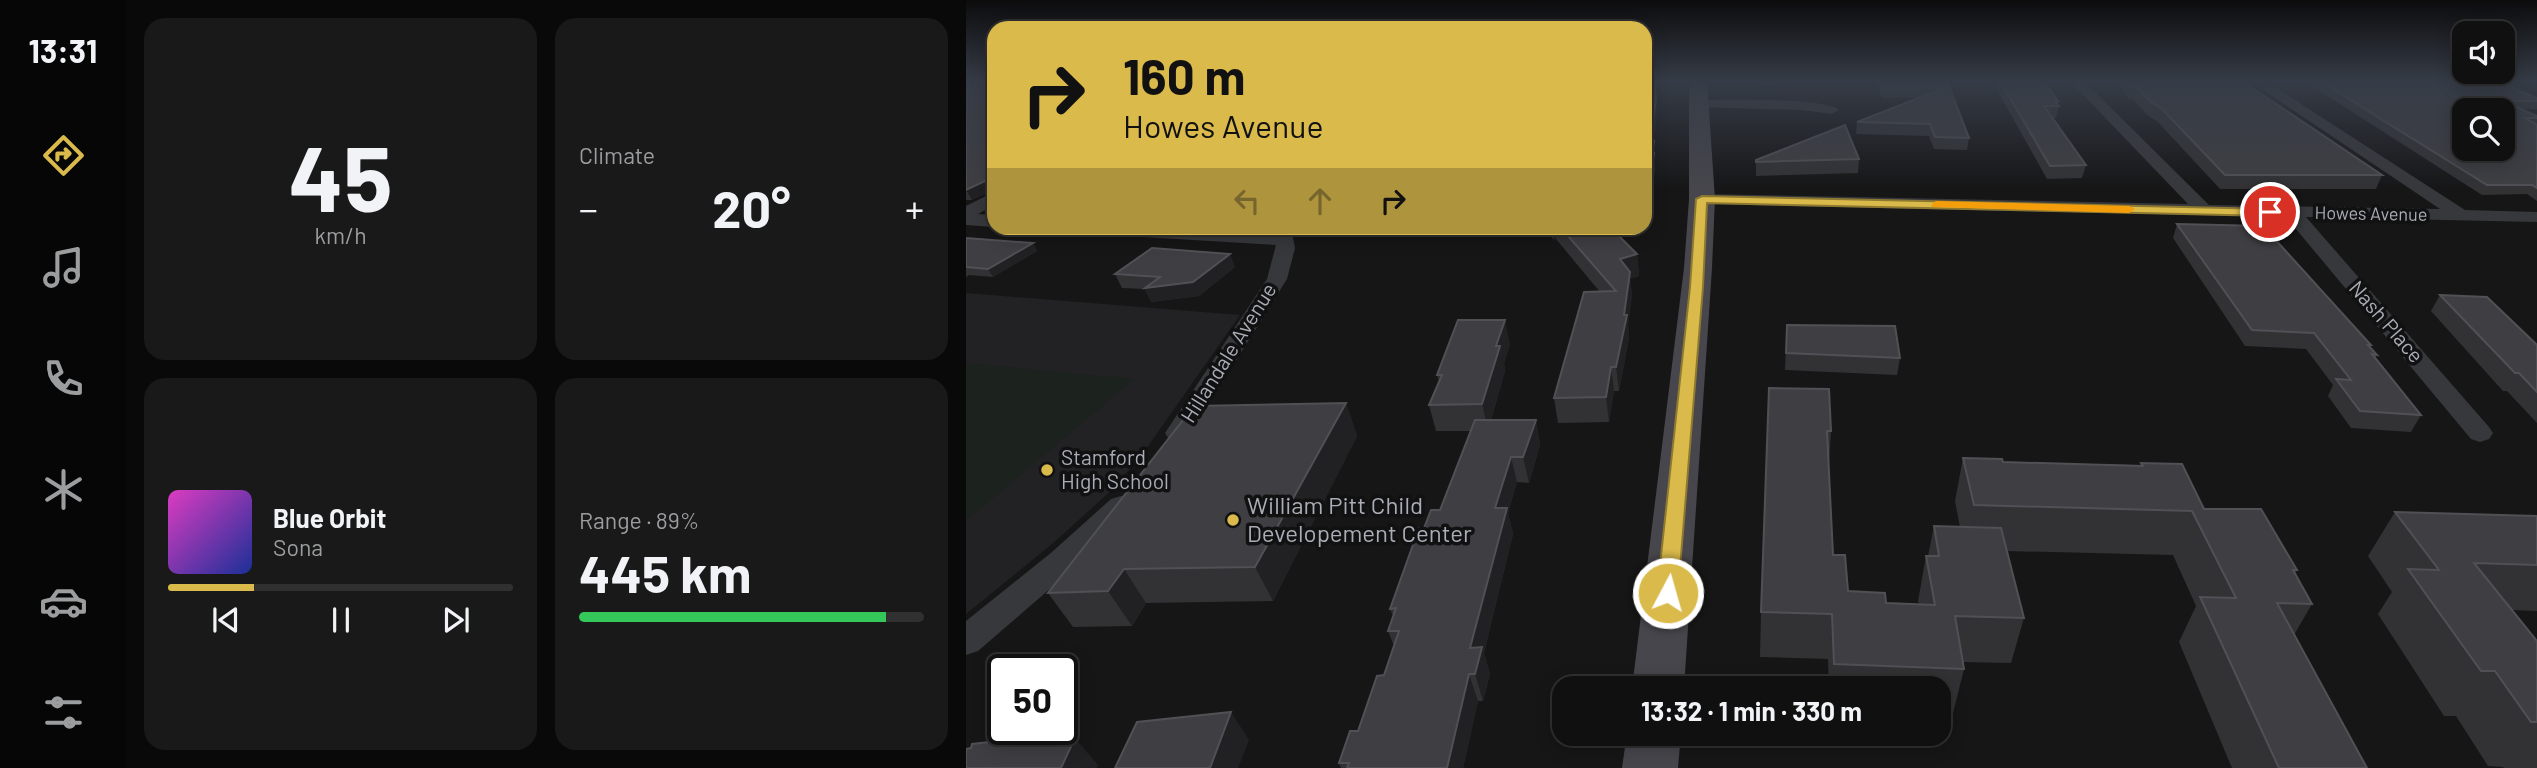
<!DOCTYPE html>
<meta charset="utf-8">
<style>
body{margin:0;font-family:Barlow,sans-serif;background:#19191a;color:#f1f3f6;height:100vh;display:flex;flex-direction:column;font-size:26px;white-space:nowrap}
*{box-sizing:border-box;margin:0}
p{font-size:23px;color:#9c9d9f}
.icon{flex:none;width:38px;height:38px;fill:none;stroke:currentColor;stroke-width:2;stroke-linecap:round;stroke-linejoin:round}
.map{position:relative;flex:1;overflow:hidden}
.sheet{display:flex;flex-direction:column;gap:18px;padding:18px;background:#090909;width:840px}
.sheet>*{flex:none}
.top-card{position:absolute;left:21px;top:21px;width:665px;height:214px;border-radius:21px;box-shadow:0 4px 18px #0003,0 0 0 2px #303031;background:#daba4b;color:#111;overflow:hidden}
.fabs{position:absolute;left:1486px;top:21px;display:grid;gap:14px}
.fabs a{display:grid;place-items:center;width:63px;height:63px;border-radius:14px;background:#101011;box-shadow:0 4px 18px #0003,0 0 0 2px #303031;font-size:35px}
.speed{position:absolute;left:21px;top:654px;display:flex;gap:14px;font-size:35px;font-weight:700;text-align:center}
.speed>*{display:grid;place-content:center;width:91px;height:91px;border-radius:50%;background:#101011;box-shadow:0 4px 18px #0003,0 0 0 2px #303031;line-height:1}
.speed .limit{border:4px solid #111;border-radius:10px;background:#fff;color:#111}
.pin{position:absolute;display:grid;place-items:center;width:60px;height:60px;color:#fff;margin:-30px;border:4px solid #fff;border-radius:50%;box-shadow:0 2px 7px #0007}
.me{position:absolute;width:77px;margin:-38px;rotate:6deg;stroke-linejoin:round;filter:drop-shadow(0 0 5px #0008)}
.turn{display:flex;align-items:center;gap:24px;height:147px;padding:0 21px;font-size:32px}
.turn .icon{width:91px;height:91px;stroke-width:2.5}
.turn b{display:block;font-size:49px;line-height:60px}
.lanes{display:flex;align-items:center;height:66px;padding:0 21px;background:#0003;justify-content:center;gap:35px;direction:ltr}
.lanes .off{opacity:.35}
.big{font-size:52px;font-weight:700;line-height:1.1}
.sheet .tile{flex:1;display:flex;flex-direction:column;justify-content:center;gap:10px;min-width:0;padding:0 24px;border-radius:21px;background:#19191a}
.sheet .dial{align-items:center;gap:0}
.dial b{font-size:91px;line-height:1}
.song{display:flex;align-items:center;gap:21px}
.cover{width:84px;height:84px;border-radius:10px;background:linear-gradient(135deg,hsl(310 70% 55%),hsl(230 70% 35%))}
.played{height:7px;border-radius:4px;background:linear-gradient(90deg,#daba4b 25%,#303031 25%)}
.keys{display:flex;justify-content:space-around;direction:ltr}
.heat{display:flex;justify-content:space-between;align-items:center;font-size:38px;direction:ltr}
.charge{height:10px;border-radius:5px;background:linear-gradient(90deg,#34c759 89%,#303031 0)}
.sheet .tiles{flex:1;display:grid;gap:18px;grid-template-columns:repeat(2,1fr)}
.trip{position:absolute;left:586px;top:676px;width:399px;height:70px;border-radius:21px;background:#101011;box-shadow:0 4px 18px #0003,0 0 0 2px #303031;font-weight:700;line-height:70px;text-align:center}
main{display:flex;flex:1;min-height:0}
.menu{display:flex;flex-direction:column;width:126px;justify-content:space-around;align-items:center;background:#060607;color:#9c9d9f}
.menu .icon{width:49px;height:49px}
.menu .active{color:#daba4b}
.menu b{font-size:32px;color:#f1f3f6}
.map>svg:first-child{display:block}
.built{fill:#222224}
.green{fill:#1c221e}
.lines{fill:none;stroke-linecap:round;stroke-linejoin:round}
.street{fill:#37383c;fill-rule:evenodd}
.secondary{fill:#46464c;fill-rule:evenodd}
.wall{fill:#323235}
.shaded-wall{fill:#212123}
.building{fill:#3f3f43;stroke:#505055;stroke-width:2;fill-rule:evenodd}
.route{fill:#daba4b;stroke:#8e7931;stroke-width:2}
.slow{fill:#f59e0b}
.poi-dot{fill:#daba4b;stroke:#111112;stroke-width:2.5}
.labels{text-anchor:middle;stroke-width:7;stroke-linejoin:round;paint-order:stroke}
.far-street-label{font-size:18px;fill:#aaacb6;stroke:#111112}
.street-label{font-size:21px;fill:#aaacb6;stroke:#111112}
.poi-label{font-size:21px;fill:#aaacb6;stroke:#111112;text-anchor:start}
.near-poi-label{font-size:24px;fill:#aaacb6;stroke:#111112;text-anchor:start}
</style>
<main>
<nav class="menu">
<b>13:31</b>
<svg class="icon active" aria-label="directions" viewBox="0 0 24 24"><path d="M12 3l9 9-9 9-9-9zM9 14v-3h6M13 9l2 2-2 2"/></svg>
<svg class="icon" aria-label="music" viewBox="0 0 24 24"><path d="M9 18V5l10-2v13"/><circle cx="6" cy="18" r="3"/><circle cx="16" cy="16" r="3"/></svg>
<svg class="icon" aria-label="phone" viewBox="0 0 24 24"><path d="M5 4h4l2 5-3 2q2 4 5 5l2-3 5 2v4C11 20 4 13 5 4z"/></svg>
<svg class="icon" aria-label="climate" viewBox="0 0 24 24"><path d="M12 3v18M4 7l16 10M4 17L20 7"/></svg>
<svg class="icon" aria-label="car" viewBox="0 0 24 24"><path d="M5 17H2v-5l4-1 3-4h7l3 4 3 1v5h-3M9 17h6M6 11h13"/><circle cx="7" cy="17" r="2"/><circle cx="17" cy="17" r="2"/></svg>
<svg class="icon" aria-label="filters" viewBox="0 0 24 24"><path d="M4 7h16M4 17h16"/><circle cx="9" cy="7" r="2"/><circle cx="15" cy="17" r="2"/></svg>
</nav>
<section class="sheet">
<div class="tiles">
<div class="tile dial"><b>45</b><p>km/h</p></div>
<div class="tile"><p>Climate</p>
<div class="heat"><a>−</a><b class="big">20°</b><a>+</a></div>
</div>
<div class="tile">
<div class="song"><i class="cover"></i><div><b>Blue Orbit</b><p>Sona</p></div></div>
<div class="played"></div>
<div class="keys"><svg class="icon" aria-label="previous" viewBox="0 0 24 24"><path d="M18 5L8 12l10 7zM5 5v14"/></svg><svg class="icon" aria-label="pause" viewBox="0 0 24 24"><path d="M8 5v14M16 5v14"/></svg><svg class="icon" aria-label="next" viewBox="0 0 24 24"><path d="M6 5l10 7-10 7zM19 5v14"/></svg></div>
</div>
<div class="tile"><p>Range · 89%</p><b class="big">445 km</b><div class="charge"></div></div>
</div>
</section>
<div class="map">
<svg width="1571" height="768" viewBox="0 0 1571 768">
<rect width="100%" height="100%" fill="#161617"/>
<polygon class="built" points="0,293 274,315 178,452 147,489 86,544 0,614"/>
<polygon class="green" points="0,363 168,379 0,521"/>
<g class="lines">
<g class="street">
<polygon points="1104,81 1118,81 1243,205 1474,209 1299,91 1299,85 1304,84 1499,210 1571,212 1571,222 1340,217 1523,427 1527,433 1523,439 1514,442 1505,439 1320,217 736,204 727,199 736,194 1222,204"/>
<path d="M734 100C759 100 858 97 873 110L866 114 835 110 729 107 727 104Z"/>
<polygon points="28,192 28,205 12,214 28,215 28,227 0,225 0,206"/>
<polygon points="118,228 210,228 308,234 307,228 325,228 329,248 321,279 221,439 212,442 203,439 199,433 301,279 310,245 127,234"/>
<polygon points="155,496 165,499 170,506 165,513 108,568 12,651 0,655 0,621 86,552 145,499"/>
</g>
<g class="secondary">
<polygon points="723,81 741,81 749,199 746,268 718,688 666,688 718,268 723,199"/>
<polygon points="661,733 715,733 712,768 656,768"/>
</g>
</g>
<g class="wall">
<polygon points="28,81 28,197 25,191 6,200 0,200 0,87"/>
<polygon points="679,81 695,81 695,86 690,88 691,115 687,141 688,141 689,169 683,211 679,211"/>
<polygon points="791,81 816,81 816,84 792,84"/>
<polygon points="909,81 980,81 1003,138 1001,150 968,149 963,136 890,134 891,122 954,97 916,98"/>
<polygon points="1026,81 1078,81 1092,101 1092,104 1093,106 1090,118 1087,118 1120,165 1116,178 1081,179"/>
<polygon points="1150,81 1276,81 1416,175 1410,189 1254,189 1191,121 1181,115 1167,99 1163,99"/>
<polygon points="1338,81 1530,81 1571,98 1571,109 1556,109 1571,116 1571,201 1561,194 1516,195"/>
<polygon points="893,159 892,173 790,176 790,160"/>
<polygon points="1211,224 1405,345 1404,347 1411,355 1409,358 1455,415 1445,432 1385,428 1362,396 1367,385 1340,349 1279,346 1207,238"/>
<polygon points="577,228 645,228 671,254 673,276 664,279 666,295 662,324 663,338 653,391 648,391 643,422 592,423 588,398 634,292 590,239 588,240"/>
<polygon points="0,238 67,243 71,251 27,277 3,275 0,277"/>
<polygon points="269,267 233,296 185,302 179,289 156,288 149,274"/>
<polygon points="1474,295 1571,345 1571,423 1541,391 1537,391 1465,311"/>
<polygon points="821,325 934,358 931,375 819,370"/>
<polygon points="544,344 538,363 539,371 525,420 570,420 574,445 563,483 551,482 542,513 547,534 518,653 524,674 517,701 512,701 497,768 375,768 373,763 392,731 418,675 428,646 422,631 427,616 424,609 458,528 474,510 505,431 470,431 463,405 473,381 471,375"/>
<polygon points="803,388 865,431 863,464 867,555 882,591 920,603 953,604 952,601 960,556 962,556 968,526 994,527 989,501 997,458 1037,462 1174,465 1175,463 1238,509 1331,570 1329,574 1346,604 1328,635 1401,768 1266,768 1213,642 1230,606 1207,555 1040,551 1058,618 1045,663 997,662 998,669 987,713 973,713 973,688 863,688 862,659 794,657 795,612"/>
<polygon points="380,403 391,436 307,601 180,603 166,626 107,627 82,593"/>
<polygon points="1429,512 1571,516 1571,611 1546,610 1571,641 1571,768 1538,768 1537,767 1522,766 1490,716 1478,716 1412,614 1426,592 1402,556"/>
</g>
<g class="shaded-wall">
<polygon points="689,81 695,81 695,86 690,88 691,115 684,156 683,141"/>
<polygon points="688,141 689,169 683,211 681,194"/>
<polygon points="23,179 28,190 6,200 0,190"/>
<polygon points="377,228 411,228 410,232 380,235"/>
<polygon points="586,228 589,228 590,239 588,240"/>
<polygon points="67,243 71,251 27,277 22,269"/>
<polygon points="264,254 269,267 233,296 185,302 179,288"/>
<polygon points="671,254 673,276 664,279 666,295 662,324 663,338 653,391 650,367 654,259"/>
<polygon points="539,320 544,344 538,363 539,371 522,430 516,404 530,346"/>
<polygon points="645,367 648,391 643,422 640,397"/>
<polygon points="380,403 391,436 307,601 289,567"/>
<polygon points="570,420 574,445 563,483 557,457"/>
<polygon points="545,457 551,482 542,513 547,534 518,653 524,674 517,701 509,674 504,648 529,508"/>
<polygon points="158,569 180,603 166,626 142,591"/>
<polygon points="503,674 512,701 497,768 481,768"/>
<polygon points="265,712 283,740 272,768 244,768"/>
<polygon points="102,733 108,741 109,738 132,765 131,768 95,768 98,740"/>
</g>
<g class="building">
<polygon points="21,81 28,81 28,192 25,192 23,179 0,190 0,87"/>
<polygon points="679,81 689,81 690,101 683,141 688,141 686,153 688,153 681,194 679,194"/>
<polygon points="913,81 980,81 982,86 979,88 917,88"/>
<polygon points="1034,81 1078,81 1092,101 1089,101 1093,106 1078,106 1120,165 1084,166"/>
<polygon points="1162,81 1276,81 1416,175 1259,175 1195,108 1185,102 1170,87 1166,87"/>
<path d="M1354 81H1530L1571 98V101H1537L1571 116V118H1559L1571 125V188L1566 185H1521ZM1498 110H1536V149H1498Z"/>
<polygon points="983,86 1003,138 969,137 964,124 891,122"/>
<polygon points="879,125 893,159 790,162 790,160"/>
<polygon points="1211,224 1297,226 1405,345 1402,345 1411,355 1406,354 1455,415 1394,411 1370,379 1385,380 1348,333 1286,330"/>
<polygon points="595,228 645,228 671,254 654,259 664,272 658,315 661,315 650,367 645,367 640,397 588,398 618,292 650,291"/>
<polygon points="0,238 67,243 22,269 0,267"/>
<polygon points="186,248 264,254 227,282 179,288 194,277 149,274"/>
<polygon points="1474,295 1521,297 1571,345 1571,392 1553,373 1549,373"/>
<polygon points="492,320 539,320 530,346 534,346 516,404 463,405 476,375 471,375"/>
<polygon points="821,325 929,326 934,358 820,353"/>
<polygon points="803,388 863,389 865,431 861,431 867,555 879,555 882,591 919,593 920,603 969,605 960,556 973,556 968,526 1035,528 1058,618 989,616 998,669 868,664 866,614 795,612"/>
<polygon points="380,403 289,567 158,569 142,591 82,593 228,406"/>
<polygon points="509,420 570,420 557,457 545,457 529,508 541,508 504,648 516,647 509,674 503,674 481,768 381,768 383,763 373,763 384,731 392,731 411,676 418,675 433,631 422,631 430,608 424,609 453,528 458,528 465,510 474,510"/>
<polygon points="997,458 1036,459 1037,462 1177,466 1175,463 1216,464 1238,509 1295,509 1331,570 1327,570 1346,604 1311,603 1401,768 1313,768 1234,597 1270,598 1226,511 1008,505"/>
<polygon points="1429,512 1571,516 1571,565 1508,563 1571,641 1571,722 1565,722 1529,671 1515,671 1442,569 1473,570"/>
<polygon points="265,712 244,768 149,768 171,722"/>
<polygon points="102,733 98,740 109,738 95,768 0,768 0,749 5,748 6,744"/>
</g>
<linearGradient id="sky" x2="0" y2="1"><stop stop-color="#0c0c0d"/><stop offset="0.43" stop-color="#363c47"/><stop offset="1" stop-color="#363c47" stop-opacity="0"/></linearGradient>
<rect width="1571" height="189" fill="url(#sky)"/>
<polygon class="route" points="736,196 1304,209 1310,212 1304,216 741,203 737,287 712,593 709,599 702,601 694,599 691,593 724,287 730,199"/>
<polygon class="slow" points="970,201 1163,206 1169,209 1163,213 966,207 965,205"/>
<g class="poi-dot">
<circle cx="81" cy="470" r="7"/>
<circle cx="267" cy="520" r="7"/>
</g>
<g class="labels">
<g class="far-street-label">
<text transform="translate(1405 214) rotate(1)" y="6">Howes Avenue</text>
</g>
<g class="street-label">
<text transform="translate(1420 322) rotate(49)" y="7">Nash Place</text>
<text transform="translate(263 353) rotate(-58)" y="7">Hillandale Avenue</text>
</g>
<g class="poi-label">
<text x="95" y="465">Stamford<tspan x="95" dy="24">High School</tspan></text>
</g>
<g class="near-poi-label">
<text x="281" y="514">William Pitt Child<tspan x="281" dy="28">Developement Center</tspan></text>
</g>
</g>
</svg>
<div class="fabs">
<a><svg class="icon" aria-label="sound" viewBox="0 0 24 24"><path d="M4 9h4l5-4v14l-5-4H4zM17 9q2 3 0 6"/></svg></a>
<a><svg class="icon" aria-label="search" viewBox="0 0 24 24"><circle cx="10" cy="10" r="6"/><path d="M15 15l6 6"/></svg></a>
</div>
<div class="speed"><div class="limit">50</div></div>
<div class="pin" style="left:1304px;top:212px;background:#d93025"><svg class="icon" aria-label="arrive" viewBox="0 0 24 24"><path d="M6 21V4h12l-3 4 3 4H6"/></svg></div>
<svg class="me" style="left:702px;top:593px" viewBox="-20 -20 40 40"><circle r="17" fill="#daba4b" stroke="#fff" stroke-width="3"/><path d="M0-11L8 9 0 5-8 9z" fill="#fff"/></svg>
<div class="trip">13:32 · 1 min · 330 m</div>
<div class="top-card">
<div class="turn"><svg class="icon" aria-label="right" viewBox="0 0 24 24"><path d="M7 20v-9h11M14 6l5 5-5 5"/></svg><div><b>160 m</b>Howes Avenue</div></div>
<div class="lanes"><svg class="icon off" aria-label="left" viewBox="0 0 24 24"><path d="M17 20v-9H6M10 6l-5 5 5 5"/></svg><svg class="icon off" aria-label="ahead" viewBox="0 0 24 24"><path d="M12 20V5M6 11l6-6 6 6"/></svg><svg class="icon" aria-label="right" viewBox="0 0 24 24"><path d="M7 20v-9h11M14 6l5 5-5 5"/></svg></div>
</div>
</div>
</main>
